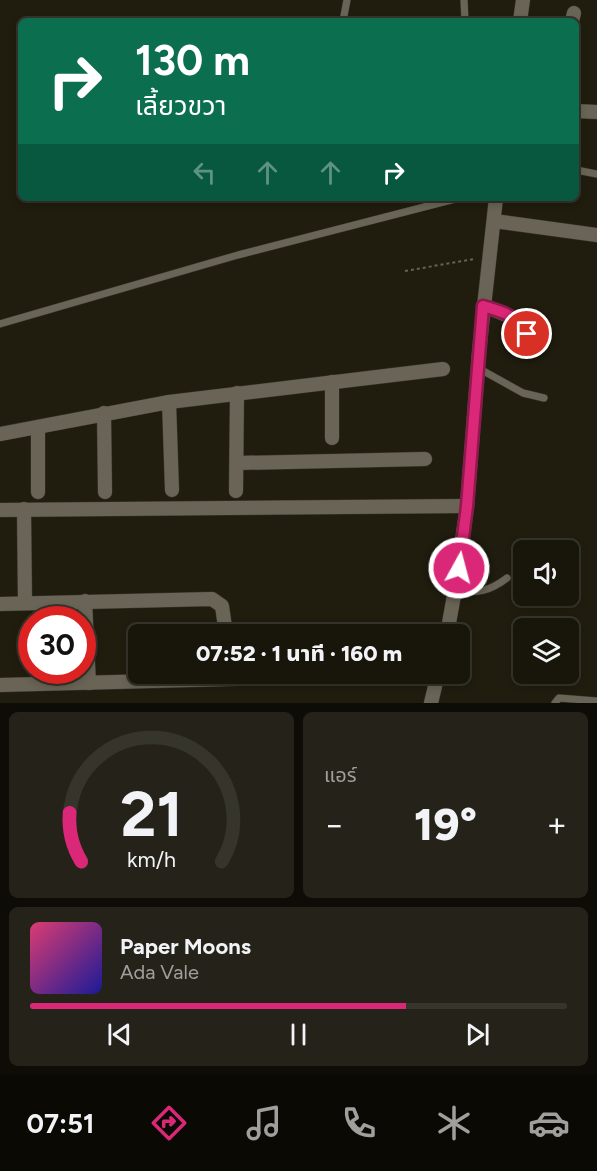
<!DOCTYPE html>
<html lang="th">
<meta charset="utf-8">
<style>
body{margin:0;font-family:Figtree,"Noto Sans Thai",sans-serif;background:#252319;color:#f1f3f6;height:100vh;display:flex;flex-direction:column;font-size:22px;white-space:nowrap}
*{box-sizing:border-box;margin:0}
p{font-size:20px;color:#9f9f9d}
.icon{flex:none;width:33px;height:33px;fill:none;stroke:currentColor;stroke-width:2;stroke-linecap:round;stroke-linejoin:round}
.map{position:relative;height:703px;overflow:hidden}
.panel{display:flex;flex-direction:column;gap:9px;padding:9px;background:#0d0c06;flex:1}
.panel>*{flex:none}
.guide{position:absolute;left:18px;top:18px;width:561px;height:183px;border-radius:9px;box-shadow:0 3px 9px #0003,0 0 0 2px #36352c;background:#0b6e4f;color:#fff;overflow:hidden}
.tools{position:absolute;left:513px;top:540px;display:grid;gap:12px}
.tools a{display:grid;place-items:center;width:66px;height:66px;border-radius:9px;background:#18160b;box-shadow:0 3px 9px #0003,0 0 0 2px #36352c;font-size:30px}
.speed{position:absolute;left:18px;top:606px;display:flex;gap:12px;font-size:30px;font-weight:700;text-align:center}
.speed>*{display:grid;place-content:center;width:78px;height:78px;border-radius:50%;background:#18160b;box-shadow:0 3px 9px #0003,0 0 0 2px #36352c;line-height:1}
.speed .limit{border:9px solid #d22;background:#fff;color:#111}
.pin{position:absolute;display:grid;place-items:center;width:51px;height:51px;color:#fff;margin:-26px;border:3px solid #fff;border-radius:50%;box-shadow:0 2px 6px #0007}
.me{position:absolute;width:66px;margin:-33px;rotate:7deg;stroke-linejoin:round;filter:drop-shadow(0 0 4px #0008)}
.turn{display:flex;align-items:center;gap:21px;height:126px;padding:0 18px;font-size:27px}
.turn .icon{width:78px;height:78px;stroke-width:2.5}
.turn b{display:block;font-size:42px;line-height:51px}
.lanes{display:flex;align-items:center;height:57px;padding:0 18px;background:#0003;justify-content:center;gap:30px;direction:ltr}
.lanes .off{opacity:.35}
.big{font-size:45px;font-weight:800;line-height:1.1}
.panel .widget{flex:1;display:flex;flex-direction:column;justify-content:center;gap:9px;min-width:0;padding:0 21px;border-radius:9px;background:#252319}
.panel .dial{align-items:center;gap:0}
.dial svg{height:156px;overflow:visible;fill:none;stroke:#36352c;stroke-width:7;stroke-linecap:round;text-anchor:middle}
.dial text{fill:#f1f3f6;stroke:none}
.song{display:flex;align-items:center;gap:18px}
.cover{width:72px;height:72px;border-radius:9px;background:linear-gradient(135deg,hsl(340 70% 55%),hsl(240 70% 35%))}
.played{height:6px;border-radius:3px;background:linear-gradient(90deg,#db2777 70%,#36352c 70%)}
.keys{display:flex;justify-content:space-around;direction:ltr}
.heat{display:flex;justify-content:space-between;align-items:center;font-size:33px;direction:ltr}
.panel .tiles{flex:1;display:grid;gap:9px;grid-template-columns:1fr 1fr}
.widget:last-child{grid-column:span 2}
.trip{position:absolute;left:128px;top:624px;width:342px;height:60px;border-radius:9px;background:#18160b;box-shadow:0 3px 9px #0003,0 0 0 2px #36352c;font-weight:800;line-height:60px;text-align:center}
.dock{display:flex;height:96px;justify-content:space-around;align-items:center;background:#0a0904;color:#9f9f9d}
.dock .icon{width:42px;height:42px}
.dock .on{color:#db2777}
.dock b{font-size:27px;color:#f1f3f6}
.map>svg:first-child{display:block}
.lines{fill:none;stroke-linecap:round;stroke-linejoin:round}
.lane-casing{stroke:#38352e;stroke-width:8}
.street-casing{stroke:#38352e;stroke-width:15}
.path{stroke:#656256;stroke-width:2;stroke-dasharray:3 3;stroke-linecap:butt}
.lane{stroke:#696455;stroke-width:7}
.street{stroke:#696455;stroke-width:14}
.route-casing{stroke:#8e194d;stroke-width:15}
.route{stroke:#db2777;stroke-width:10}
</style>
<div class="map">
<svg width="597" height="703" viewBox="0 0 597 703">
<rect width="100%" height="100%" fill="#201d0f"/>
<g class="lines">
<g class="lane-casing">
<g id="lane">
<polyline points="464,0 465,21"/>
<polyline points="343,21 347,0"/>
<polyline points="576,170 597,174"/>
<polyline points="0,324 238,255 459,198"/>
<polyline points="478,368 523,393 544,398"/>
<path d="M455 590C477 594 490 591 507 578"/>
<polyline points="555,703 559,698 597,701"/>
</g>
</g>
<g class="street-casing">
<g id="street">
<polyline points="520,21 523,0"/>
<polyline points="572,21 574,13"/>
<polyline points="576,111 597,112"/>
<polyline points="494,221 597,235"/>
<path d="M483 306C517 317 517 320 537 348"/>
<polyline points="332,382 332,438"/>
<polyline points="169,402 172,490"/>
<polyline points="104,413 105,492"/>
<polyline points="38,428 38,492"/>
<polyline points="0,434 169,402 443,369"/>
<polyline points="237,463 425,459"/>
<polyline points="236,491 237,393"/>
<polyline points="24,509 25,603"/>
<polyline points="0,510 467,506"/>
<polyline points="85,601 89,683"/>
<polyline points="0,604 212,599 222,606 226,634"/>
<polyline points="447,634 455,590 467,506 479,352 496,198"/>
<polyline points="0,685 230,679 301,674"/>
<polyline points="431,703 438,674"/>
</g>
</g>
<polyline class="path" points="405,271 474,259"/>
<use href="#lane" class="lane"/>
<use href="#street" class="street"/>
</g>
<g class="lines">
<g class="route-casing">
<path id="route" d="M459 568 467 506 483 306C506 313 513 314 527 334"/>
</g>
<use href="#route" class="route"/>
</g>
</svg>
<div class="tools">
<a><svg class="icon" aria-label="sound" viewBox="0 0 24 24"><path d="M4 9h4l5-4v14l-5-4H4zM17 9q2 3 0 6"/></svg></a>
<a><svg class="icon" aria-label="layers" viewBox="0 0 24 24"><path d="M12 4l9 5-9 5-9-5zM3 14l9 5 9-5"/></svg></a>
</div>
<div class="speed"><div class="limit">30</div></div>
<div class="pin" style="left:527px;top:334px;background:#d93025"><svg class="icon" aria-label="arrive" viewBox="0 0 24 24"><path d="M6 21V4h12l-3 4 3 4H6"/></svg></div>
<svg class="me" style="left:459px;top:568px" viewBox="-20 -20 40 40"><circle r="17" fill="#db2777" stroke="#fff" stroke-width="3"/><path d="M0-11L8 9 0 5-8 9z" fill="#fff"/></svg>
<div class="trip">07:52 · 1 นาที · 160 m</div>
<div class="guide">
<div class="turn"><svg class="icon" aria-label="right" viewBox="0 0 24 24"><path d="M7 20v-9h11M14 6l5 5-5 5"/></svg><div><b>130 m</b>เลี้ยวขวา</div></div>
<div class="lanes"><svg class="icon off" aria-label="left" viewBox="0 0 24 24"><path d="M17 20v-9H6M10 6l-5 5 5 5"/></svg><svg class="icon off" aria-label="ahead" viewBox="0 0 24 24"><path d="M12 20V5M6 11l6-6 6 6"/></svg><svg class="icon off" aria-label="ahead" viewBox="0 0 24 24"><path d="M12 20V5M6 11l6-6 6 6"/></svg><svg class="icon" aria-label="right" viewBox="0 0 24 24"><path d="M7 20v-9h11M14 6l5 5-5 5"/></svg></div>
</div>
</div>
<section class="panel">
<div class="tiles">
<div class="widget dial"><svg viewBox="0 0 100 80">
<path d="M14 69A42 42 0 1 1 86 69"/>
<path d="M14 69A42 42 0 0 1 8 44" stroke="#db2777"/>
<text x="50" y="56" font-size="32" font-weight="700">21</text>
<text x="50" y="72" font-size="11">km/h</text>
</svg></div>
<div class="widget"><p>แอร์</p>
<div class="heat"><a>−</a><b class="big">19°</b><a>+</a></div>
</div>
<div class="widget">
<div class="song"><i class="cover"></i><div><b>Paper Moons</b><p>Ada Vale</p></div></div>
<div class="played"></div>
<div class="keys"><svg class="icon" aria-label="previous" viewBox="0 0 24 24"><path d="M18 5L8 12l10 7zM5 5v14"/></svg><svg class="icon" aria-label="pause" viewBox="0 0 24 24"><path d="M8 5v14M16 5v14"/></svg><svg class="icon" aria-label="next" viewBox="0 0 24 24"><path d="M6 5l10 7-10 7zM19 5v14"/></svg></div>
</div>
</div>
</section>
<nav class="dock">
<b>07:51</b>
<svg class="icon on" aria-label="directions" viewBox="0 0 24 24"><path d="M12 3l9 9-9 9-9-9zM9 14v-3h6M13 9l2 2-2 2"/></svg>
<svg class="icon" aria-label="music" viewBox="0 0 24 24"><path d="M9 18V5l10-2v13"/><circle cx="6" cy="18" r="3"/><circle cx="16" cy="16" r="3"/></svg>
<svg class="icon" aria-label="phone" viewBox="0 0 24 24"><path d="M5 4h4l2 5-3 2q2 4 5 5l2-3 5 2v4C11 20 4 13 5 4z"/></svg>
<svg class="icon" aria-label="climate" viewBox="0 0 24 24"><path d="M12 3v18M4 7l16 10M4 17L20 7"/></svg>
<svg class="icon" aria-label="car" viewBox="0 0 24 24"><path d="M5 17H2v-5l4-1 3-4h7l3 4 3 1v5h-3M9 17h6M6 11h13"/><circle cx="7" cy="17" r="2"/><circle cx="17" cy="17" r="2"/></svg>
</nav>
